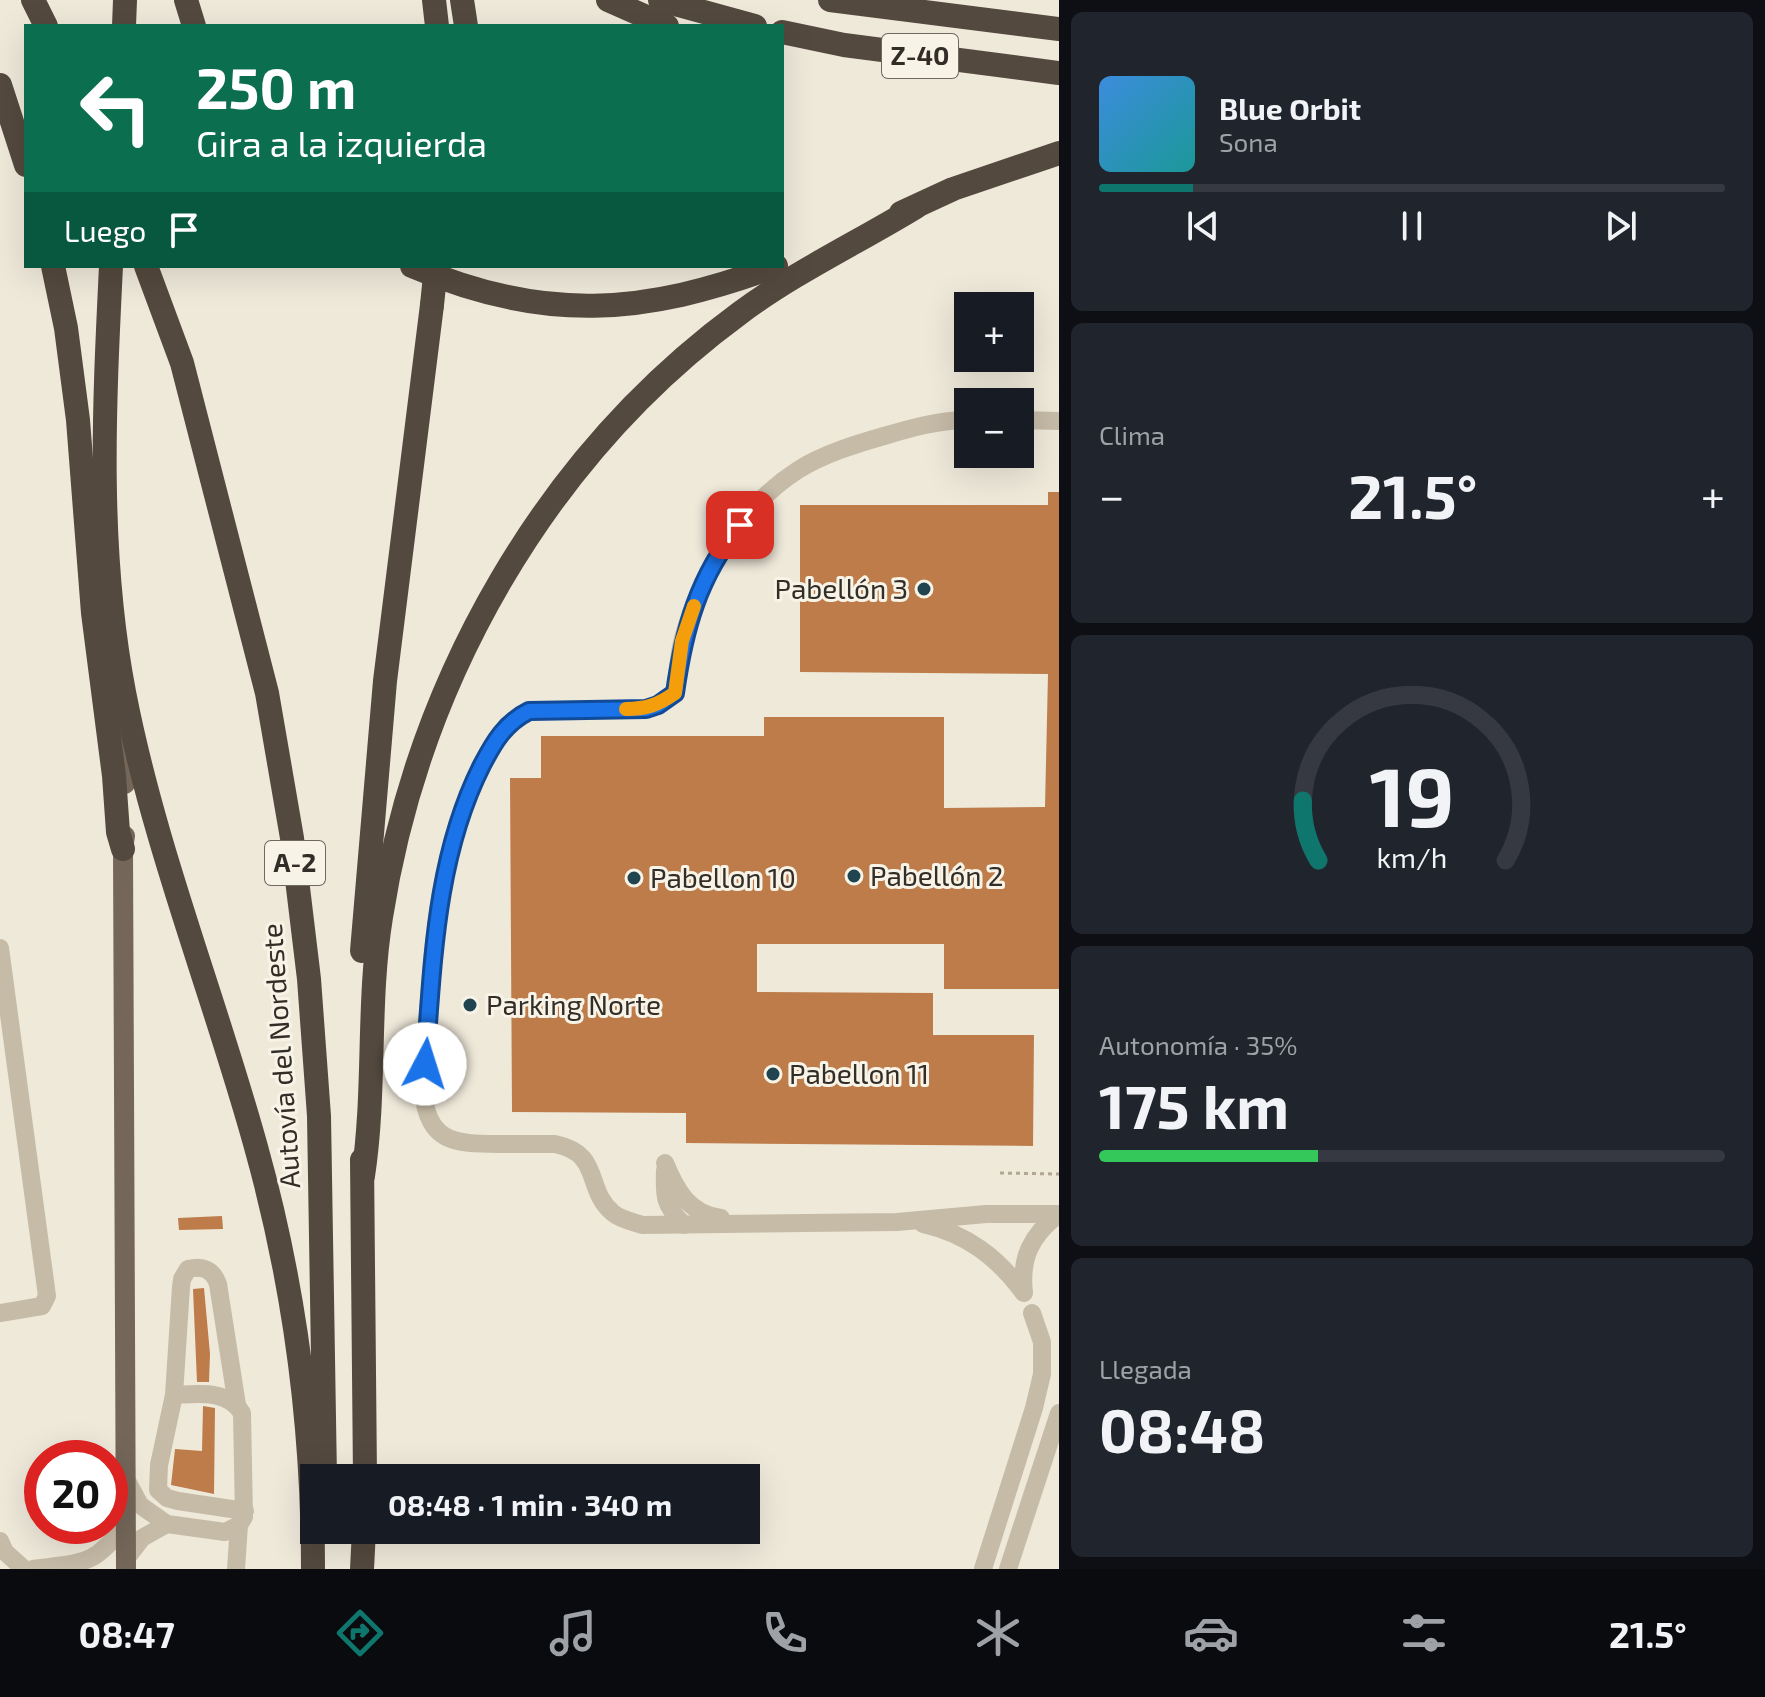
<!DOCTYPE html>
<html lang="es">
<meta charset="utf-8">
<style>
body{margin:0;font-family:"Exo 2",sans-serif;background:#20242c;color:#f1f3f6;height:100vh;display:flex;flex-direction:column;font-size:30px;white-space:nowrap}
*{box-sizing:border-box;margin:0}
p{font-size:26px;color:#9ea1a6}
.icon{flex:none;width:44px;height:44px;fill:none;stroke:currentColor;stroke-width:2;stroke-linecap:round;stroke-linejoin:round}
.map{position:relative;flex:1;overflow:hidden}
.drawer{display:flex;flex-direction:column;gap:12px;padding:12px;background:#0d0f14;width:706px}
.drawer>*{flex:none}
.hud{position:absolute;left:24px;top:24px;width:760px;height:244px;border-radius:0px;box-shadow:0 8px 32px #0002;background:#0b6e4f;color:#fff;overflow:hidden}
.buttons{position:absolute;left:954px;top:292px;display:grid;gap:16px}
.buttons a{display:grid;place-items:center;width:80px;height:80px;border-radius:0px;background:#171b24;box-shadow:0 8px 32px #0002;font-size:40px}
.speed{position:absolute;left:24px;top:1440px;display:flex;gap:16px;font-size:40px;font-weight:700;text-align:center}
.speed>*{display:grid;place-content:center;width:104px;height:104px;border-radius:50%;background:#171b24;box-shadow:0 8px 32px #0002;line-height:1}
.speed .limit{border:12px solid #d22;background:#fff;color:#111}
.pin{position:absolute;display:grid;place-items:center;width:68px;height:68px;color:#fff;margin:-34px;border-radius:16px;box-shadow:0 4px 12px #0006}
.me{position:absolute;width:88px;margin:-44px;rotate:5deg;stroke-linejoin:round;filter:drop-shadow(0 0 6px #0008)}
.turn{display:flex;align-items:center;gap:28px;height:168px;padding:0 40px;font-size:36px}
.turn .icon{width:104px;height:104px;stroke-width:2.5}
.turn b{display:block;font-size:56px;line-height:68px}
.then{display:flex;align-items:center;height:76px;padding:0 40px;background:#0003;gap:16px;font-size:30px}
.big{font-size:60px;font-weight:700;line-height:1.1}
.drawer .card{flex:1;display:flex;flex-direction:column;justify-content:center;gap:12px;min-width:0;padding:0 28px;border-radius:12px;background:#20242c}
.drawer .dial{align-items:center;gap:0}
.dial svg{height:208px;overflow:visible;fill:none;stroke:#363941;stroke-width:7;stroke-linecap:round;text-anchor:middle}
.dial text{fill:#f1f3f6;stroke:none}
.song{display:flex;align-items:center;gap:24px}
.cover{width:96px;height:96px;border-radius:12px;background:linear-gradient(135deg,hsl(210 70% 55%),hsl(180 70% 35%))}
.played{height:8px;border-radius:4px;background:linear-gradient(90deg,#0f766e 15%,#363941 15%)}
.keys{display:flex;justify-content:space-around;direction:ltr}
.heat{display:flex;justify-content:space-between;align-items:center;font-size:44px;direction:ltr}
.charge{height:12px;border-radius:6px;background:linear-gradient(90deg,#34c759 35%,#363941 0)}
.trip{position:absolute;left:300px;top:1464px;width:460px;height:80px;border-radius:0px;background:#171b24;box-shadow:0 8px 32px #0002;font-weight:700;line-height:80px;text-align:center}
.tab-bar{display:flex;height:128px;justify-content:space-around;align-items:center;background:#090b0e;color:#9ea1a6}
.tab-bar .icon{width:56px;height:56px}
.tab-bar .active{color:#0f766e}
.tab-bar b{font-size:36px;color:#f1f3f6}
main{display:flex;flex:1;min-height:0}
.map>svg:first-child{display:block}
.building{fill:#bd7c4a}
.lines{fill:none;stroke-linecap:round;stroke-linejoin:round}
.path{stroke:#b2a591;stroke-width:3;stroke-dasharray:4 4;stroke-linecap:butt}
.minor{stroke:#c6bba7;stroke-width:18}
.major{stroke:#746759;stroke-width:20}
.highway{stroke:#54493e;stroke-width:24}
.highway-bridge{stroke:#54493e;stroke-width:24}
.route-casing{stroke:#114b97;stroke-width:20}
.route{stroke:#1a73e8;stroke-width:14}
.slow{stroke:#f59e0b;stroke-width:14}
.poi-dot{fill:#204551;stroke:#f7f3e6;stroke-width:3}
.labels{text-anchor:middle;stroke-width:6;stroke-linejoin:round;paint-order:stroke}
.shield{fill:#f7f3e6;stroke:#6e6860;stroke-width:2}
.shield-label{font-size:26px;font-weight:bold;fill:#332d27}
.poi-label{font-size:28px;fill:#332d27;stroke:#f7f3e6;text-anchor:start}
.street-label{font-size:28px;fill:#332d27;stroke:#f7f3e6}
</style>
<main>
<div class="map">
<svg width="1059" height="1569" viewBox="0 0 1059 1569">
<rect width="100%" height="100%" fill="#efe9da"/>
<g class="building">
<polygon points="1048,492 1059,492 1059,989 944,989 944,944 757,944 757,992 933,993 933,1035 1034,1035 1033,1146 686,1143 686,1113 512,1112 510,778 541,778 541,736 764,736 764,717 944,717 944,808 1045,807 1048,674 800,672 800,505 1048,505"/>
<polygon points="222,1216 223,1229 179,1230 178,1218"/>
<polygon points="204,1288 210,1354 209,1382 197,1382 193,1289"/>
<polygon points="203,1406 215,1408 214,1494 171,1485 175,1449 202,1451"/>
</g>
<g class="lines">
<polyline class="path" points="1000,1173 1059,1174"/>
<g class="minor">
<path d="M968 420C939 420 911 428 884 436 856 444 823 454 798 470 739 508 702 572 683 638 678 656 678 675 675 693L658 705 646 709 529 711C503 723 492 745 480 770 430 869 431 984 423 1092 428 1142 454 1144 498 1144 517 1144 536 1144 555 1144 603 1154 584 1189 613 1213 620 1219 633 1222 642 1225L897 1222 986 1214H1059"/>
<polyline points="1020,420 1059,421"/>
<polyline points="0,948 47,1296 42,1306 0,1313"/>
<path d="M665 1163C676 1190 689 1214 721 1218"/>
<path d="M665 1170C664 1197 664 1205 684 1225"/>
<path d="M923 1224C967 1234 997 1257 1023 1292"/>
<path d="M1024 1293C1020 1258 1031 1235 1059 1214"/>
<path d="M237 1405 218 1284C213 1270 203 1265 188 1269L182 1279 181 1287 174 1395 159 1465 158 1490 167 1498 178 1501 245 1511"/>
<path d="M126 1479 140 1505 167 1524 225 1532 239 1525 244 1517 242 1413C227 1389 198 1394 174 1395"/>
<polyline points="0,1541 5,1552 24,1569"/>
<polyline points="126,1559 142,1538 167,1524"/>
<path d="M33 1569C84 1562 94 1567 126 1523"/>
<polyline points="236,1569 239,1525"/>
<polyline points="983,1569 1034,1408 1042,1374 1042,1342 1032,1313"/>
<polyline points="1008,1569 1059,1413"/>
</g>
<g class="major">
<polyline points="123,720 125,784"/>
<polyline points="125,836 123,849 126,1569"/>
</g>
<g class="highway">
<polyline points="33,0 46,26"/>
<polyline points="186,0 194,26"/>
<polyline points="434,0 437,26"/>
<polyline points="462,0 466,26"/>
<polyline points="608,0 667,26"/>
<polyline points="660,0 755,26"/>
<polyline points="830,0 1059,29"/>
<polyline points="124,26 125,0"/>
<polyline points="782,32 844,45 1059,73"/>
<polyline points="0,85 26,165"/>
<polyline points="901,213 953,189 1059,153"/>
<polyline points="53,266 66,328 78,420 93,613 114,776 118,832 123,849"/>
<path d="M111 266C104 408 97 551 124 692 154 847 214 995 256 1147 294 1283 313 1428 313 1569"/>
<polyline points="146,266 182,363 267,693 292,838 309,979 319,1116 325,1478"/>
<path d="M412 266C544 323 644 315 776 266"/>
<polyline points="362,951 385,681 432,305"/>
<polyline points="362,1160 365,1478"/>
<path d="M363 1176C376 1090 367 1003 381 917 418 680 545 456 740 313 795 272 857 243 916 207"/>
<polyline points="362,1569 364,1530"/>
</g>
<polyline class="highway-bridge" points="432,305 436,266"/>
</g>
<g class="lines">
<g class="route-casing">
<path id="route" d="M425 1064C433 963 435 858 482 765 494 742 505 723 529 711L646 709 658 705 675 693C684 629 698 577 740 525"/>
</g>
<use href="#route" class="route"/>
<path class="slow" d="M626 709C646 709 658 705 675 693L682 641 694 606"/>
</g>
<g class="poi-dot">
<circle cx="924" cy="589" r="8"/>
<circle cx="854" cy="876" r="8"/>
<circle cx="634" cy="878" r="8"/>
<circle cx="470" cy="1005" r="8"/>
<circle cx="773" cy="1074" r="8"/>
</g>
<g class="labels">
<g class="shield">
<rect x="882" y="34" width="76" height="44" rx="6"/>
<rect x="265" y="841" width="60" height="44" rx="6"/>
</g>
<g class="shield-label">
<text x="920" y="65">Z-40</text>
<text x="295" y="872">A-2</text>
</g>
<g class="poi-label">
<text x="908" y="599" text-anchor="end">Pabellón 3</text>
<text x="870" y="886">Pabellón 2</text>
<text x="650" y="888">Pabellon 10</text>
<text x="486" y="1015">Parking Norte</text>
<text x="789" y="1084">Pabellon 11</text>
</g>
<g class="street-label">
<text transform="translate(281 1056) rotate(-94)" y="10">Autovía del Nordeste</text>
</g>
</g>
</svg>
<div class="buttons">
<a>+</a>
<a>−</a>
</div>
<div class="speed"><div class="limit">20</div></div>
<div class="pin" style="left:740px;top:525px;background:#d93025"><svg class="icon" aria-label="arrive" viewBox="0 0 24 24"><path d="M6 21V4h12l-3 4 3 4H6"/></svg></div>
<svg class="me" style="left:425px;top:1064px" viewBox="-20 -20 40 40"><circle r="19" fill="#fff"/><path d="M0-13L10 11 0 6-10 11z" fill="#1a73e8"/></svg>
<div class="trip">08:48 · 1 min · 340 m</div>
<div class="hud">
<div class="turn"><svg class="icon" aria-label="left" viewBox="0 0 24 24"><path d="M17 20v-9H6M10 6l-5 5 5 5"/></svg><div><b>250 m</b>Gira a la izquierda</div></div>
<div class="then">Luego<svg class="icon" aria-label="arrive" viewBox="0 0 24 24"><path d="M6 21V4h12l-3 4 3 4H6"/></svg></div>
</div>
</div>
<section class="drawer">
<div class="card">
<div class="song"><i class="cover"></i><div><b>Blue Orbit</b><p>Sona</p></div></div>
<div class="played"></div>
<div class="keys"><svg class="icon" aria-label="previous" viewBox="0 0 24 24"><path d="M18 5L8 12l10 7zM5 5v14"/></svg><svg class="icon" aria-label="pause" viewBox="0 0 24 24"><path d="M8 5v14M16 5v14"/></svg><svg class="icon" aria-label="next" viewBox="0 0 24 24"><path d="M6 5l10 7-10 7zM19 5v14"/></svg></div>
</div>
<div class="card"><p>Clima</p>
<div class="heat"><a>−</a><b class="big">21.5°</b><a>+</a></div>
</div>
<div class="card dial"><svg viewBox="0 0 100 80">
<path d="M14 69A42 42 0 1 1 86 69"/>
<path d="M14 69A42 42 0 0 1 8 46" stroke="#0f766e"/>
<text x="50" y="56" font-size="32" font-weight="700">19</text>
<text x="50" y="72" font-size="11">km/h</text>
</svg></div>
<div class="card"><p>Autonomía · 35%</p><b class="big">175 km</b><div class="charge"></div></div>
<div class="card"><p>Llegada</p><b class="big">08:48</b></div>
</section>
</main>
<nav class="tab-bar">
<b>08:47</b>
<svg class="icon active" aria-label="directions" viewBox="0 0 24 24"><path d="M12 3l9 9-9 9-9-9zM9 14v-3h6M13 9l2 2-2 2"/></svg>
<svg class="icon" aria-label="music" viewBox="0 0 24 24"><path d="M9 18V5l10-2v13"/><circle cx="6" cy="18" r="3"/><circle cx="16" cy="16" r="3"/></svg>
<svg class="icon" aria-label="phone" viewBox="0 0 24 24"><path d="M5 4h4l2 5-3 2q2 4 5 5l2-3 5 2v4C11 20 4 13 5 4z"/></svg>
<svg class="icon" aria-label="climate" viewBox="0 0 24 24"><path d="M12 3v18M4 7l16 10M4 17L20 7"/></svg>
<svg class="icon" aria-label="car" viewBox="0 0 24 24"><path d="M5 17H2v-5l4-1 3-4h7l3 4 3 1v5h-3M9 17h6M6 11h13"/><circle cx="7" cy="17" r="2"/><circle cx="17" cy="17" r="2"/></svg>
<svg class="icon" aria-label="filters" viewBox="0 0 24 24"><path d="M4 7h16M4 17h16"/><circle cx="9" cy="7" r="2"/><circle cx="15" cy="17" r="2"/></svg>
<b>21.5°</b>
</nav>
